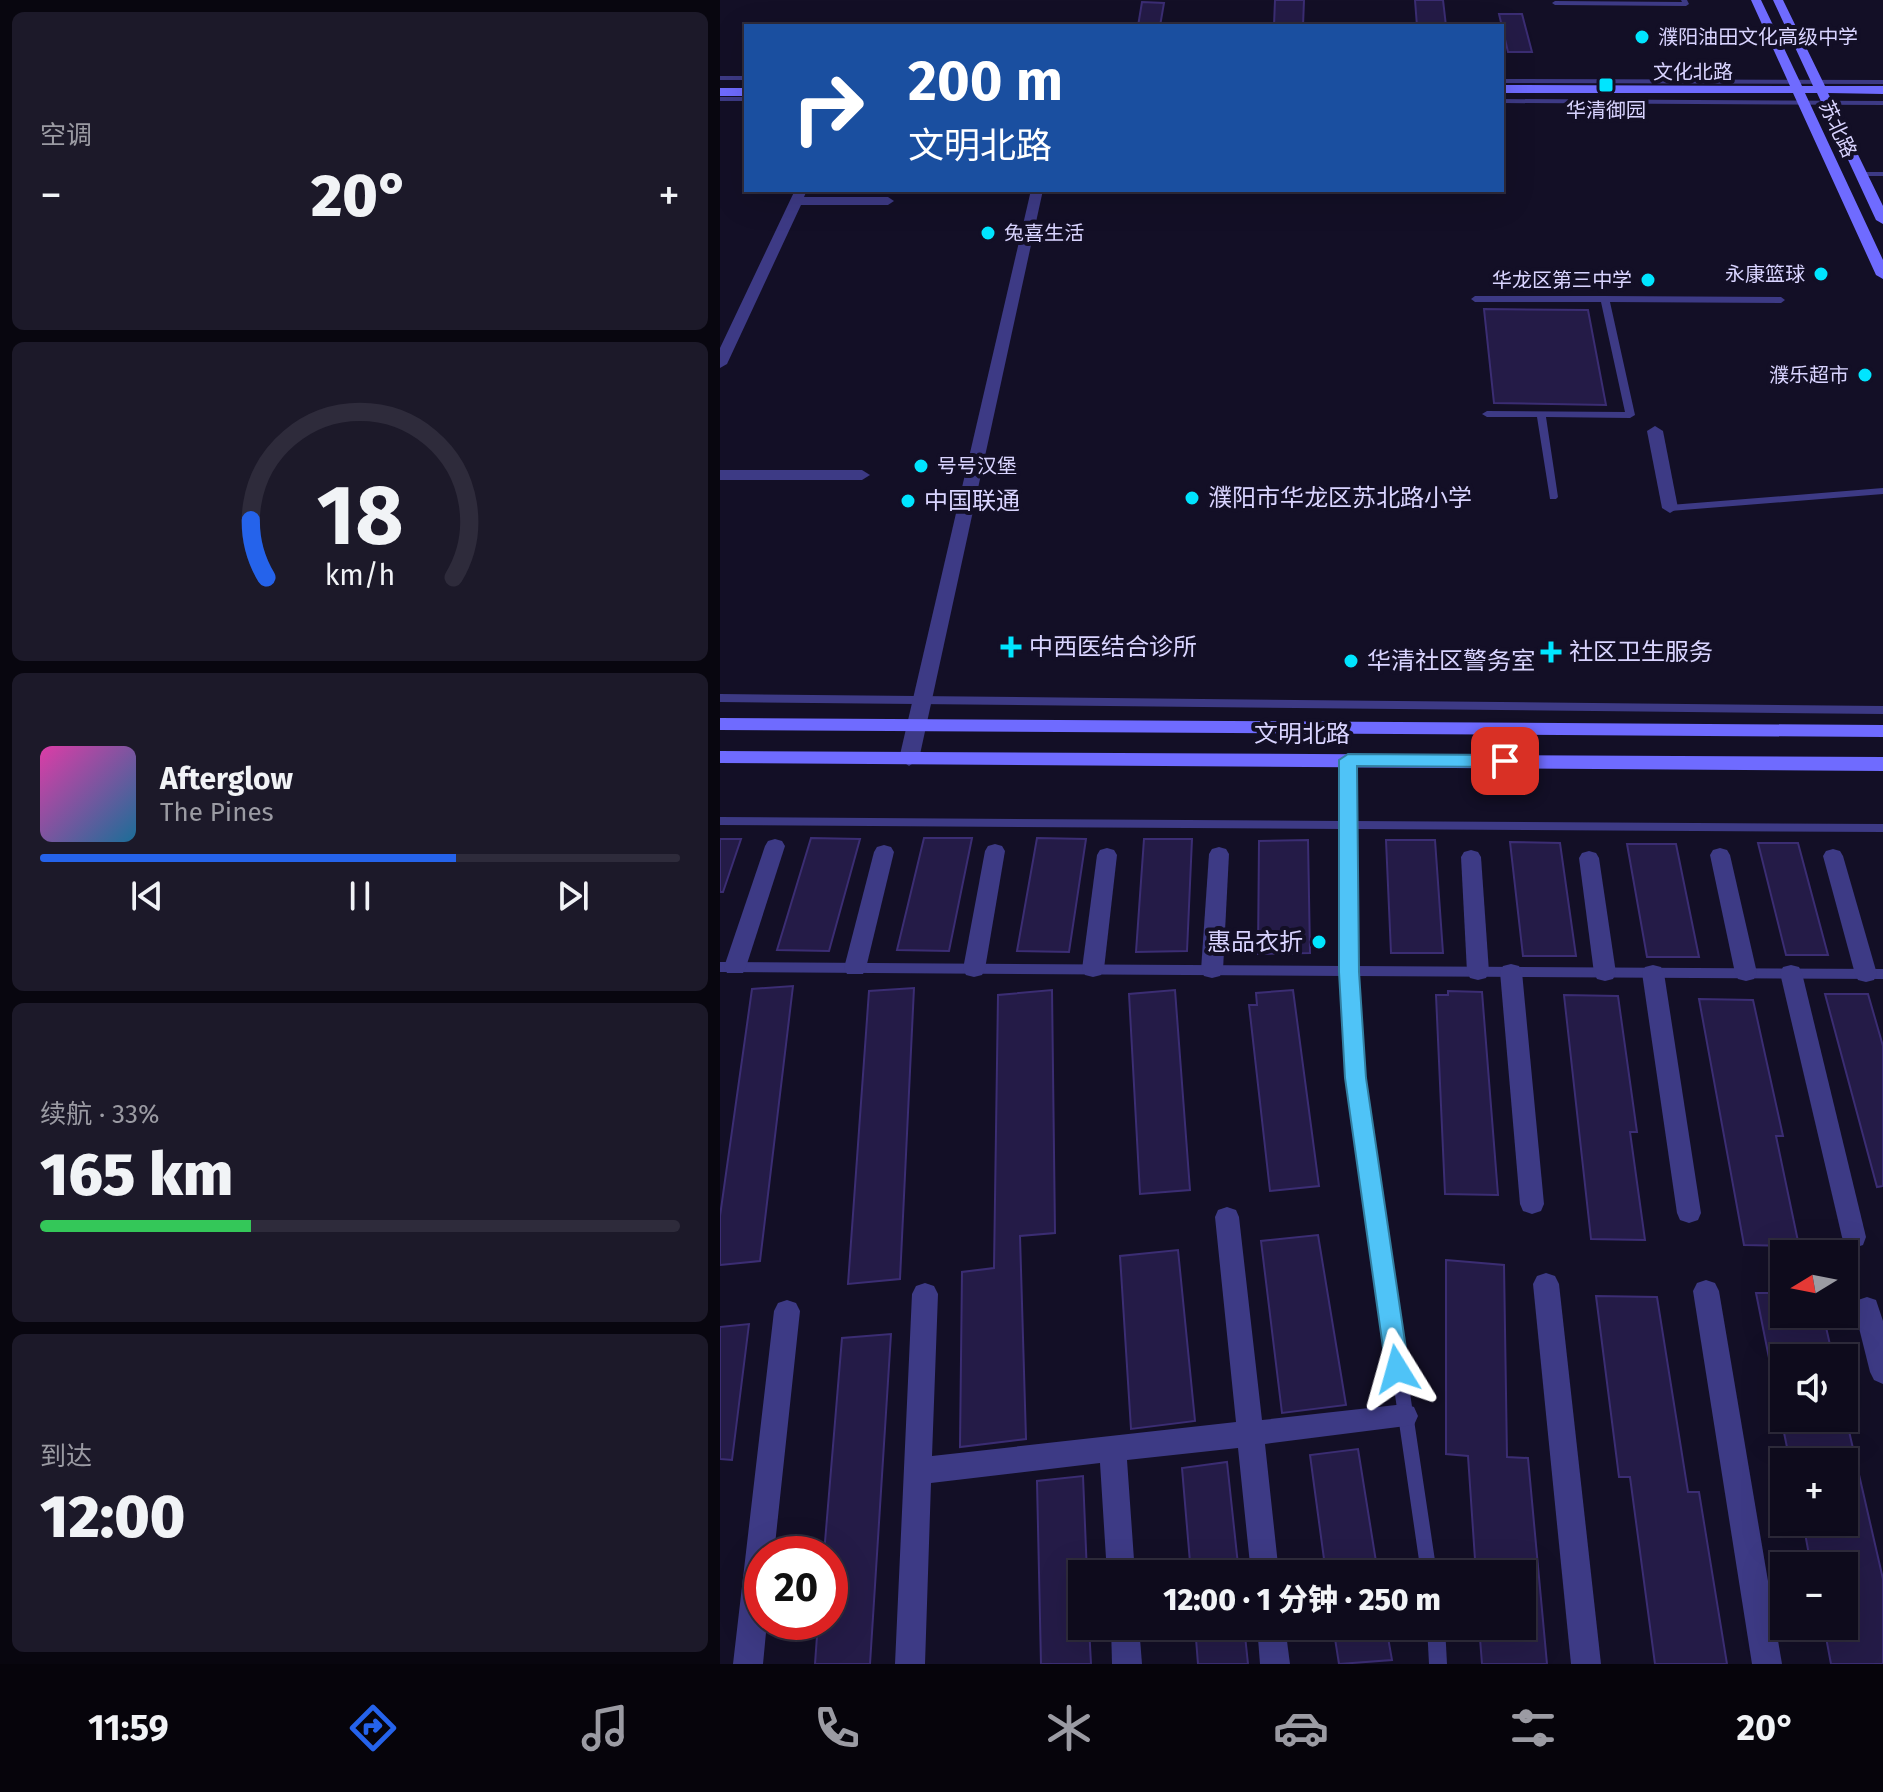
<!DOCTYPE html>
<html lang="zh">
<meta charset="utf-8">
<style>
body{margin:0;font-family:"Fira Sans","Noto Sans SC",sans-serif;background:#1c1929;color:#f1f3f6;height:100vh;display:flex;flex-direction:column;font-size:30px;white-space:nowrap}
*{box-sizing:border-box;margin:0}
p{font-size:26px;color:#9b9ba3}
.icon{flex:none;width:44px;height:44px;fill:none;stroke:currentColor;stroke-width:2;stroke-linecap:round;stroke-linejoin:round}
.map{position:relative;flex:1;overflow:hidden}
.drawer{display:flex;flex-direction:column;gap:12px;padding:12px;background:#08060f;width:720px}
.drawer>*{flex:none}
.top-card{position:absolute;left:24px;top:24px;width:760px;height:168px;border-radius:0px;box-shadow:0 8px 32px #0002,0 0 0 2px #2e2b3b;background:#1a4fa0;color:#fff;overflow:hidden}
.needle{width:52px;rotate:260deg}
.controls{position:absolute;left:1050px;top:1240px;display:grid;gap:16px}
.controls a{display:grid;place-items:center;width:88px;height:88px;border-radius:0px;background:#0e0b1c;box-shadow:0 8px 32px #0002,0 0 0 2px #2e2b3b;font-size:40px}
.speed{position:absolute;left:24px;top:1536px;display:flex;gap:16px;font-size:40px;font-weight:700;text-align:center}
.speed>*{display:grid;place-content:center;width:104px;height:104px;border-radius:50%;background:#0e0b1c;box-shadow:0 8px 32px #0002,0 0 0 2px #2e2b3b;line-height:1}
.speed .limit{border:12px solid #d22;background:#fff;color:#111}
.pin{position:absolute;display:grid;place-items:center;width:68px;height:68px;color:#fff;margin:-34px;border-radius:16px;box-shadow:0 4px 12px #0006}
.me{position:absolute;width:88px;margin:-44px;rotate:352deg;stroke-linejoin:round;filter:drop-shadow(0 0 6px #0008)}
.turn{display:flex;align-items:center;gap:28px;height:168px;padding:0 32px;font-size:36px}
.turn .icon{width:104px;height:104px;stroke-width:2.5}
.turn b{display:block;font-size:56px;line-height:68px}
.big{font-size:60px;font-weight:800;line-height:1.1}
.drawer .card{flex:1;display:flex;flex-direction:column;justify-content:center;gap:12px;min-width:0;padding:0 28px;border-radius:12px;background:#1c1929}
.drawer .dial{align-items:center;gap:0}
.dial svg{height:208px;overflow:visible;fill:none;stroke:#2e2b3b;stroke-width:7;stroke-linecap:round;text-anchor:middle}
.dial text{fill:#f1f3f6;stroke:none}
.song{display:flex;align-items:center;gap:24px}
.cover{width:96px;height:96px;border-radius:12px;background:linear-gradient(135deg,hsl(320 70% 55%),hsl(200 70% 35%))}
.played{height:8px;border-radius:4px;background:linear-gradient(90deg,#2563eb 65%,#2e2b3b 65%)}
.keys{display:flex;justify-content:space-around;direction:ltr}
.heat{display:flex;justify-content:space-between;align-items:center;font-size:44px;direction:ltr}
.charge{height:12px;border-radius:6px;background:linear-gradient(90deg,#34c759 33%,#2e2b3b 0)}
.trip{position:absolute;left:348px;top:1560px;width:468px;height:80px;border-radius:0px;background:#0e0b1c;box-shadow:0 8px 32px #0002,0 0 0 2px #2e2b3b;font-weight:800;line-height:80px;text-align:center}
.tabs{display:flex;height:128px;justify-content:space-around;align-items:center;background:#06040b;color:#9b9ba3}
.tabs .icon{width:56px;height:56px}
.tabs .on{color:#2563eb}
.tabs b{font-size:36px;color:#f1f3f6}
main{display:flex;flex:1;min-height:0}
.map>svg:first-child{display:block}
.building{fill:#241b47;stroke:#3b2d73;stroke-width:2}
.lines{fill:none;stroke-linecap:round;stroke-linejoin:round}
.lane{fill:#3d3a85;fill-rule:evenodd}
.street{fill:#3d3a85;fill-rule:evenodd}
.secondary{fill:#6f6bff;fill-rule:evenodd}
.route{fill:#4fc3f7;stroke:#337fa1;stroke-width:2}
.poi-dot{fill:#00e5ff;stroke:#130f26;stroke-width:3}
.labels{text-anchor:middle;stroke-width:8;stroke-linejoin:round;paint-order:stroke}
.far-poi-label{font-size:20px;fill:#d9d4ff;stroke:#130f26;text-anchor:start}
.far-street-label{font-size:20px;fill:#d9d4ff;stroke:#130f26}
.poi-label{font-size:24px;fill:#d9d4ff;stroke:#130f26;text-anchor:start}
.street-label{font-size:24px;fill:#d9d4ff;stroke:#130f26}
</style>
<main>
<section class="drawer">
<div class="card"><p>空调</p>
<div class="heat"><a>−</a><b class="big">20°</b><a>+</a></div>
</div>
<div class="card dial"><svg viewBox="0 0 100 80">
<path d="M14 69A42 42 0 1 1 86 69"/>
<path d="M14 69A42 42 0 0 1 8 47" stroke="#2563eb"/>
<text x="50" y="56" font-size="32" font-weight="700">18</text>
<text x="50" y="72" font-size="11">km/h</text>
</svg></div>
<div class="card">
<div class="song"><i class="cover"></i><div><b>Afterglow</b><p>The Pines</p></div></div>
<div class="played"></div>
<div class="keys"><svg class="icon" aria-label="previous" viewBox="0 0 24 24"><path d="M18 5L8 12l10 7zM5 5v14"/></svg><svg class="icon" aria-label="pause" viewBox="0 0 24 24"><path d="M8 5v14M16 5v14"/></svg><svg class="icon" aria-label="next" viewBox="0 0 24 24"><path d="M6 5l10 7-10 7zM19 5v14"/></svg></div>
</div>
<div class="card"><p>续航 · 33%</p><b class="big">165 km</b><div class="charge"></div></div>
<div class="card"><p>到达</p><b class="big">12:00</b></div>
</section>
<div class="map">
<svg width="1163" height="1664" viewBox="0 0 1163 1664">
<rect width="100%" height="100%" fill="#130f26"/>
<g class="building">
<polygon points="555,0 584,0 583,26 554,26"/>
<polygon points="695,0 723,0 726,26 697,26"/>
<polygon points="422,2 444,3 440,26 418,26"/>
<polygon points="779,14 802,14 812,52 788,52"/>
<polygon points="764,309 868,310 886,405 774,403"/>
<polygon points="91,838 140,839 109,951 57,950"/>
<polygon points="204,838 252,838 229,951 177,950"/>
<polygon points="317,838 366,839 349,952 297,951"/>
<polygon points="0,839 21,839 3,892 0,892"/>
<polygon points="424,839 472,839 467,951 416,952"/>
<polygon points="588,840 590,953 538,954 539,841"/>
<polygon points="666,840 715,840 723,953 671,953"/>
<polygon points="790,842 840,843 856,956 803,956"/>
<polygon points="1038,843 1078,843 1108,955 1066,955"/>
<polygon points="907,844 956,844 979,957 927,957"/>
<polygon points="73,986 40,1261 0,1265 0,1216 32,989"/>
<polygon points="194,988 180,1279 128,1284 149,991"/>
<polygon points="332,990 335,1233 300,1236 306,1439 240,1447 242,1272 274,1268 278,995"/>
<polygon points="455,990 470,1190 420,1194 409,994"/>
<polygon points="573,990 599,1186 550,1191 529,1005 537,1005 536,993"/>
<polygon points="728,991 762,992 778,1195 725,1194 716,995 728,995"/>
<polygon points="1105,994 1148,994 1163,1046 1163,1186 1157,1187"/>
<polygon points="844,995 898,996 917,1132 910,1132 925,1240 871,1239"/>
<polygon points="979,999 1033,1000 1063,1136 1056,1136 1079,1246 1024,1245"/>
<polygon points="598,1235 626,1405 562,1413 541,1241"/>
<polygon points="458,1250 475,1421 411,1429 400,1256"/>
<polygon points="726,1260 784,1265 787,1457 808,1458 827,1664 762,1664 759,1626 802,1626 802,1574 756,1574 748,1456 726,1454"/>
<polygon points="1036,1293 1064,1293 1064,1314 1103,1314 1113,1358 1049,1358"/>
<polygon points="876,1296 937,1297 968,1492 979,1492 1007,1664 935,1664 910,1477 899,1477"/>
<polygon points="29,1324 12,1460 0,1459 0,1327"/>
<polygon points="171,1334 150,1664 95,1664 98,1622 110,1622 110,1554 104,1554 122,1338"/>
<polygon points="1061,1418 1126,1418 1163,1579 1163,1664 1111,1664 1105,1632 1123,1632 1124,1566 1091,1566 1083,1522 1124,1522 1124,1462 1070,1462"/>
<polygon points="638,1449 658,1574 606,1574 590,1455"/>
<polygon points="507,1462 519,1574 471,1574 462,1468"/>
<polygon points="363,1476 367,1574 362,1574 362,1626 369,1626 371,1664 321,1664 317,1481"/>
<polygon points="475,1626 524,1626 528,1664 478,1664"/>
<polygon points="613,1626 666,1626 672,1660 619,1664"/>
</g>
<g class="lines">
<g class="lane">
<polygon points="961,0 967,0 969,4 966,6 835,5 832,3 835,1 962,2"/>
<rect x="0" y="76" width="26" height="4"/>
<polygon points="782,79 1163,80 1163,84 782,83"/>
<rect x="0" y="97" width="26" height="4"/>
<polygon points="782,99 1163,101 1163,105 782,103"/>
<polygon points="1138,172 1163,172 1163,176 1141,176 1137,174"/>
<polygon points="885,296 1061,297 1065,300 1061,303 890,302 915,415 910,418 826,417 838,497 836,499 830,499 817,417 767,417 762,414 767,411 905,412 881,302 755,302 751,299 755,296"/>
<polygon points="1163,488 1163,494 950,511 945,508 950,505"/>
<polygon points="0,694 1163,706 1163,714 0,702"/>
<polygon points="628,756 634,760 634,821 1163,824 1163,832 634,829 635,966 1163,969 1163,979 636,976 643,1078 717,1574 701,1574 629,1078 623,976 0,972 0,962 623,966 622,829 0,825 0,817 622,821 622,760"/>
<polygon points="707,1626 725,1626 727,1664 709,1664"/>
</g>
<g class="street">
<polygon points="75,190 87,190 84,197 168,197 174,201 168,205 81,205 7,364 0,368 0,348"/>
<polygon points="311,190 323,190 199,759 189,766 179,759"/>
<polygon points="935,426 943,431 958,508 950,513 942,508 927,431"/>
<polygon points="0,470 142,470 150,475 142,480 0,480"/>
<polygon points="55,839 62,841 65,846 26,967 23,973 7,973 4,967 45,846 48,841"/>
<polygon points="275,844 282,846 285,851 265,969 262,975 254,977 246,975 243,969 265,851 268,846"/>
<polygon points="164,845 171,847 174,852 146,968 143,974 127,974 124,968 154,852 157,847"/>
<polygon points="499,847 506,849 509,854 503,970 500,976 492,978 484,976 481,970 489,854 492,849"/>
<polygon points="387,848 394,850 397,855 384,969 381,975 373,977 365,975 362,969 377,855 380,850"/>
<polygon points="1000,848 1007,850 1010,855 1037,973 1034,979 1026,981 1018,979 1015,973 990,855 993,850"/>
<polygon points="1113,849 1120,851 1123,856 1157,974 1154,980 1146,982 1138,980 1135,974 1103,856 1106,851"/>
<polygon points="751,850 758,852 761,857 769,972 766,978 758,980 750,978 747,972 741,857 744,852"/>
<polygon points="869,851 876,853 879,858 896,973 893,979 885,981 877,979 874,973 859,858 862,853"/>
<polygon points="791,964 799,966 802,972 824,1204 821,1211 812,1214 803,1211 800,1204 780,972 783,966"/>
<polygon points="933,965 941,967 944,973 981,1213 978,1220 969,1223 960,1220 957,1213 922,973 925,967"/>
<polygon points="1071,965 1079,967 1082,973 1146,1237 1143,1245 1134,1248 1125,1245 1122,1237 1060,973 1063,967"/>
<polygon points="507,1207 516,1210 519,1217 542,1420 685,1404 694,1407 698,1416 694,1425 545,1444 559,1574 531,1574 518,1448 407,1460 415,1574 387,1574 380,1463 211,1483 205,1664 175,1664 192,1294 196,1286 205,1283 214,1286 218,1294 212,1456 516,1422 495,1217 498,1210"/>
<polygon points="826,1273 835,1276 839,1284 881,1664 851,1664 813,1284 817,1276"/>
<polygon points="986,1280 995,1283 999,1291 1062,1664 1032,1664 973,1291 977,1283"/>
<polygon points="1147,1297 1156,1300 1163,1321 1163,1384 1154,1380 1150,1372 1134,1308 1138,1300"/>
<polygon points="67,1300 76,1303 80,1311 54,1554 42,1554 42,1622 47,1622 43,1664 13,1664 54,1311 58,1303"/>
<polygon points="391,1626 419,1626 422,1664 392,1664"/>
<polygon points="537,1626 565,1626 570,1664 540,1664"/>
</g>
<g class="secondary">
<polygon points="1031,0 1041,0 1082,86 1093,86 1053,0 1063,0 1105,86 1163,86 1163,94 1108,93 1163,206 1163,224 1156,220 1097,93 1085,93 1163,260 1163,279 1156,275 1073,93 782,93 782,85 1070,86"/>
<rect x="0" y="88" width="26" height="8"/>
<polygon points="0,718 1163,725 1163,737 0,730"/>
<polygon points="0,751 1163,757 1163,771 0,763"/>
</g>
</g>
<polygon class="route" points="628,754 785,755 794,761 785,767 637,766 639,972 646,1078 689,1369 686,1377 677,1380 669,1377 666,1369 625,1078 619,972 619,760"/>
<g class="poi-dot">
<circle cx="922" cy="37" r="8"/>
<rect x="878" y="77" width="16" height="16" rx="4"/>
<circle cx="268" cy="233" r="8"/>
<circle cx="1101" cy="274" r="8"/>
<circle cx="928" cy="280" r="8"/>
<circle cx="1145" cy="375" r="8"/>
<circle cx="201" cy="466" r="8"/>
<circle cx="472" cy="498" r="8"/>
<circle cx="188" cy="501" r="8"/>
<path d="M287 635h8v8h8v8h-8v8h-8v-8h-8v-8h8z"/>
<path d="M827 640h8v8h8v8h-8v8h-8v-8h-8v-8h8z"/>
<circle cx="631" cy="661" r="8"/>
<circle cx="599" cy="942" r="8"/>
</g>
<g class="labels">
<g class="far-poi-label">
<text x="938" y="44">濮阳油田文化高级中学</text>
<text x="886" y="117" text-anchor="middle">华清御园</text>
<text x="284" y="240">兔喜生活</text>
<text x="1085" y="281" text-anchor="end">永康篮球</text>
<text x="912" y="287" text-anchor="end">华龙区第三中学</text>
<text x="1129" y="382" text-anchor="end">濮乐超市</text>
<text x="217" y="473">号号汉堡</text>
</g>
<g class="far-street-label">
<text x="973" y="79">文化北路</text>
<text transform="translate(1118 129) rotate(65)" y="7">苏北路</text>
</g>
<g class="poi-label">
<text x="488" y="506">濮阳市华龙区苏北路小学</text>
<text x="204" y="509">中国联通</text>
<text x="309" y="655">中西医结合诊所</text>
<text x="849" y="660">社区卫生服务</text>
<text x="647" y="669">华清社区警务室</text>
<text x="583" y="950" text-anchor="end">惠品衣折</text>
</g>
<g class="street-label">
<text x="582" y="742">文明北路</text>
</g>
</g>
</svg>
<div class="controls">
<a><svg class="needle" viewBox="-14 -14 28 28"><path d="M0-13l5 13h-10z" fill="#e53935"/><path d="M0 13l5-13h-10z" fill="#9b9ba3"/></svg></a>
<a><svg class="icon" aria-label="sound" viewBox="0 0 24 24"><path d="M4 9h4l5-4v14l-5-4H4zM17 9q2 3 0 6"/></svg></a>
<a>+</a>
<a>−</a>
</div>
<div class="speed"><div class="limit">20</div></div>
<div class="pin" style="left:785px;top:761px;background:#d93025"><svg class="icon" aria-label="arrive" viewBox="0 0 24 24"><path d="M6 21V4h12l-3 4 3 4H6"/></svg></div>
<svg class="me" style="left:677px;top:1369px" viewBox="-20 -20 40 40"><path d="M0-17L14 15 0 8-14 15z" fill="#4fc3f7" stroke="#fff" stroke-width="4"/></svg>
<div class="trip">12:00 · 1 分钟 · 250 m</div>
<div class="top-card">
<div class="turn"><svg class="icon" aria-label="right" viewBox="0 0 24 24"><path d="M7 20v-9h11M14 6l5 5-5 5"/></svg><div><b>200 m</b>文明北路</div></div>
</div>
</div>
</main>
<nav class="tabs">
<b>11:59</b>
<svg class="icon on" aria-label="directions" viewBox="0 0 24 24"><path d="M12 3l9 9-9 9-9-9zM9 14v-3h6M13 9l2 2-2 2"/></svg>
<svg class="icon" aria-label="music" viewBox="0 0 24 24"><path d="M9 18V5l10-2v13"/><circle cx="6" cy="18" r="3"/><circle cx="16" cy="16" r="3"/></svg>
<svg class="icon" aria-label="phone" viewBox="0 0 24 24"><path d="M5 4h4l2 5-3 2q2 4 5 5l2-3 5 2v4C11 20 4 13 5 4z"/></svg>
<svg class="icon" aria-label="climate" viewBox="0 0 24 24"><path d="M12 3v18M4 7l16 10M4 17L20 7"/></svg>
<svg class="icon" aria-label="car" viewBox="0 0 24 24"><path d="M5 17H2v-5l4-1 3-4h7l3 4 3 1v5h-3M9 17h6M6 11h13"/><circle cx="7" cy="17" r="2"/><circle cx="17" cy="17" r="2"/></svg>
<svg class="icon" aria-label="filters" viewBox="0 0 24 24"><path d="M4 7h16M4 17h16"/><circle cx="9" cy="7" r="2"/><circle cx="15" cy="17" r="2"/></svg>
<b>20°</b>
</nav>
